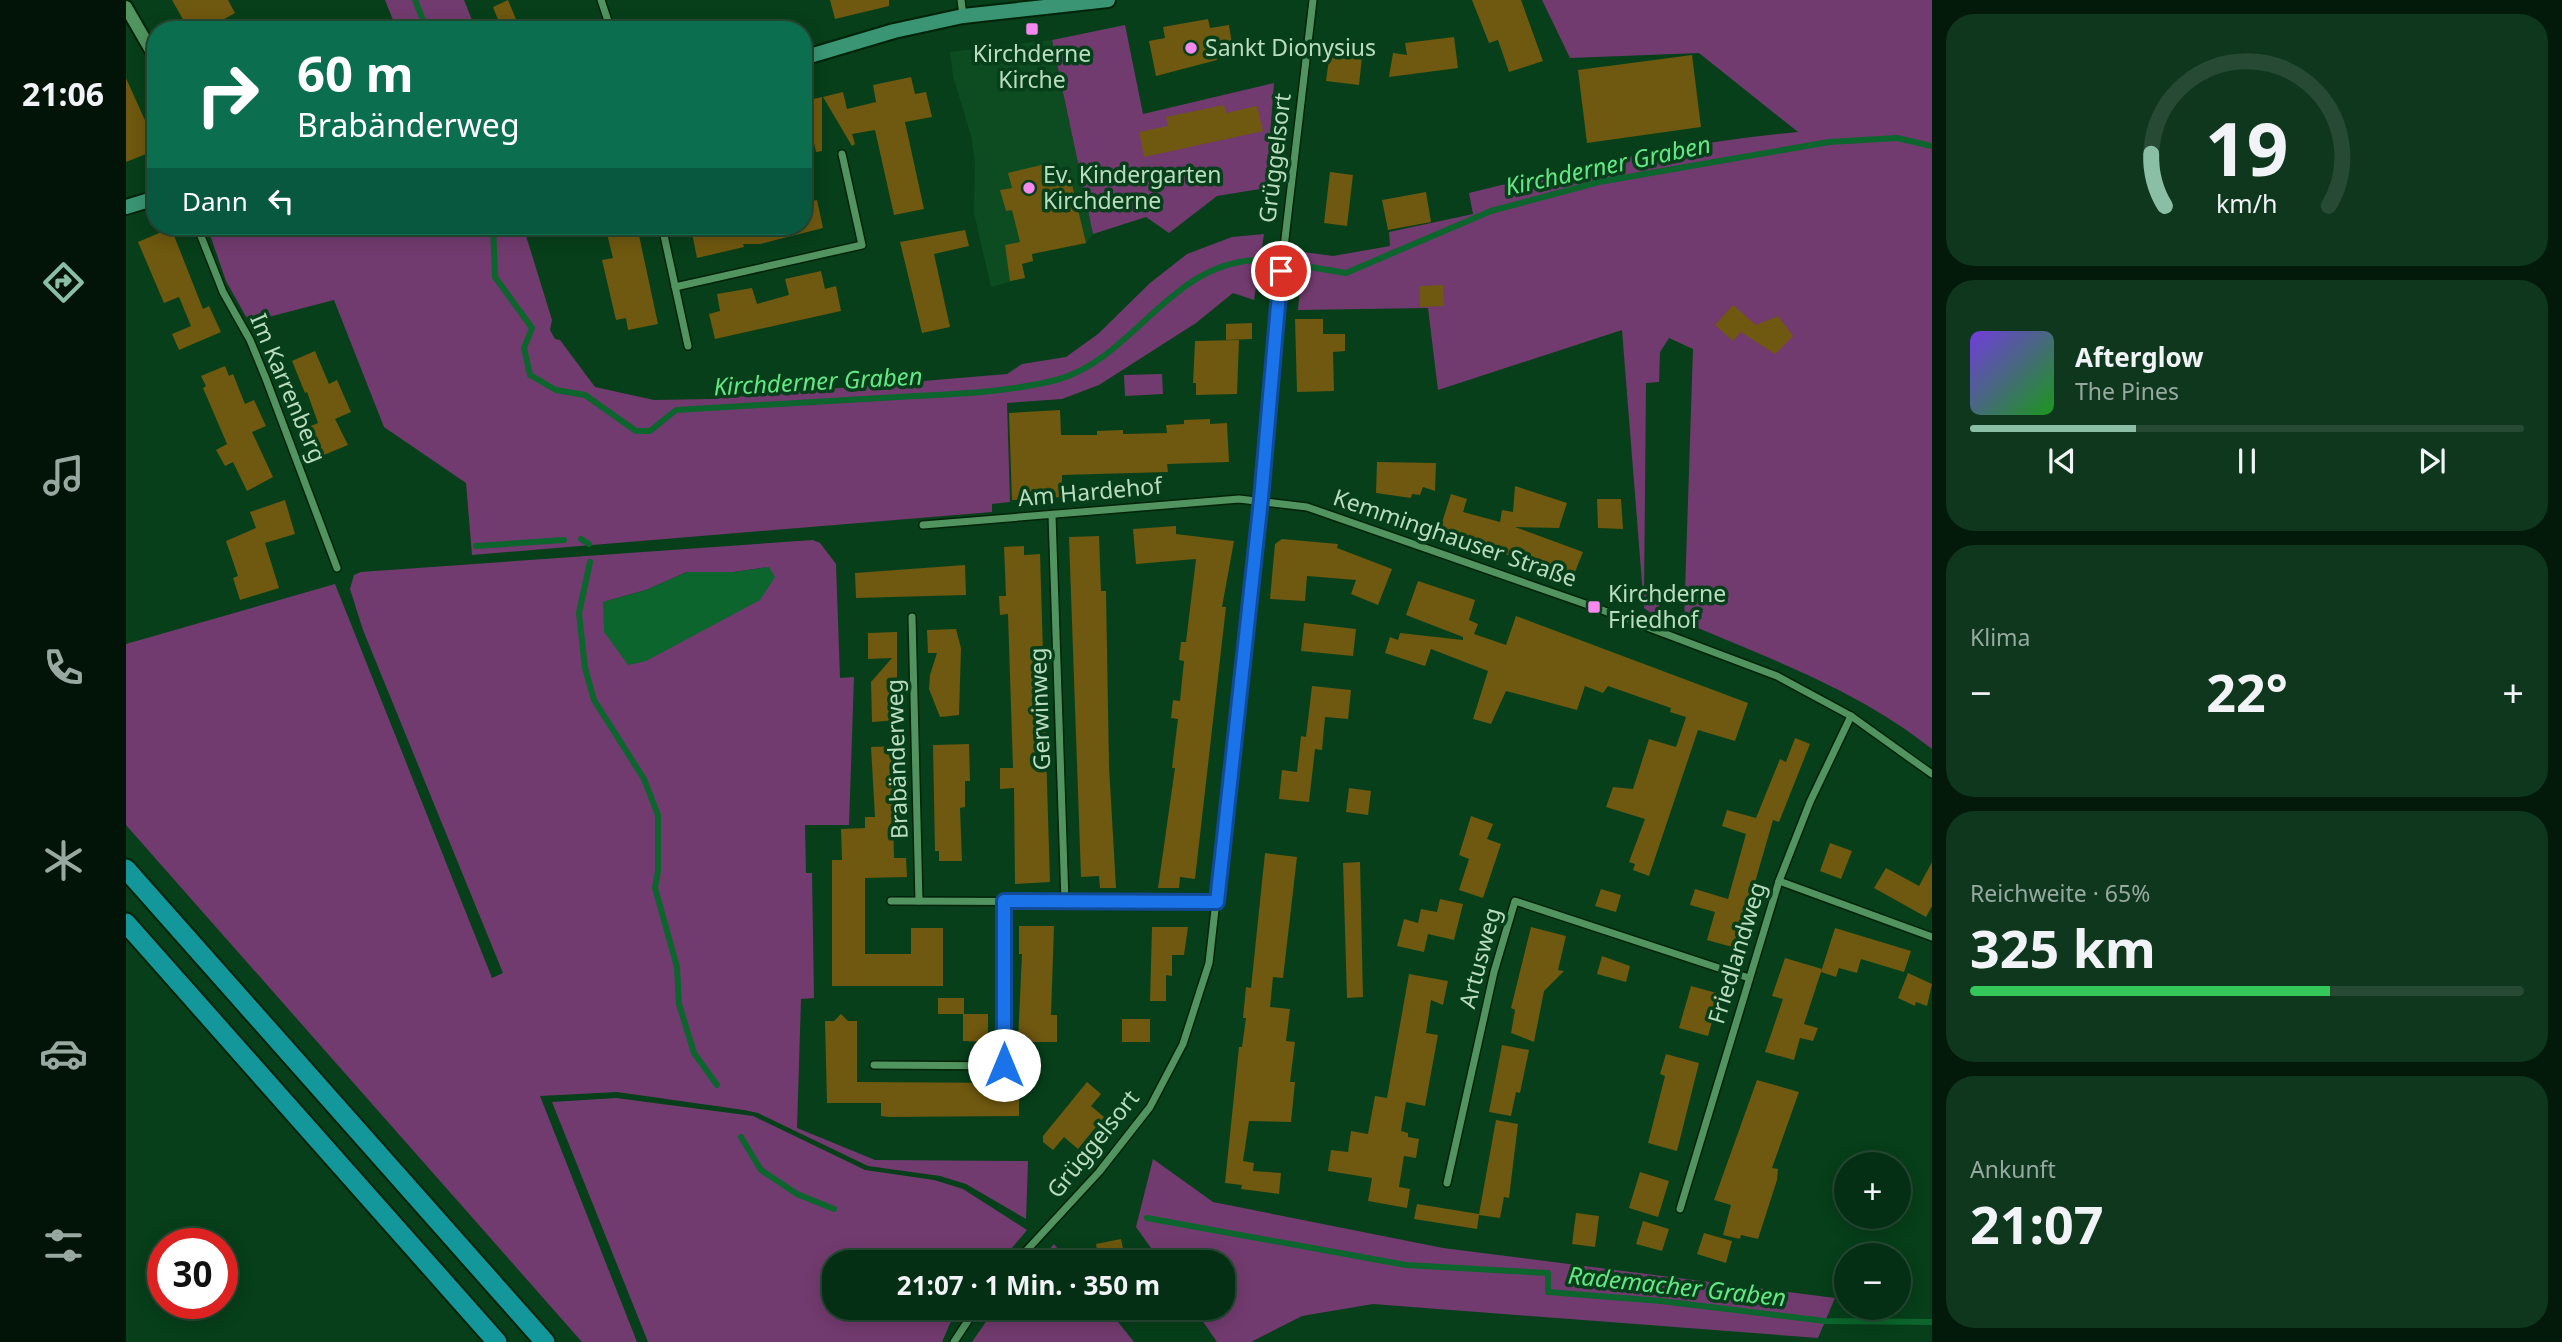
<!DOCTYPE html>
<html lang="de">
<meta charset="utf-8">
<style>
body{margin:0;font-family:"Noto Sans",sans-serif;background:#0e371d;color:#f1f3f6;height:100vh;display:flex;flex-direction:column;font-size:26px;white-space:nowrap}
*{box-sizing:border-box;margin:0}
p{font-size:23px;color:#97a9a0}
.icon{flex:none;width:38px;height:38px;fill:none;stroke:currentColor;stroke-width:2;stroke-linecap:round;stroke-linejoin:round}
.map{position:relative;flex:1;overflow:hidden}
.panel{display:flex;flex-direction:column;gap:14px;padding:14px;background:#031a0b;width:630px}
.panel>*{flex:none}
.guide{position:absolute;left:21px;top:21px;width:665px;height:214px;border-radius:28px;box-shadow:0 4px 18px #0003,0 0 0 2px #264a34;background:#0b6e4f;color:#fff;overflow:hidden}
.fabs{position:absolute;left:1708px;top:1152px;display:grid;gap:14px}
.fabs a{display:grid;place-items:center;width:77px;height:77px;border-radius:50%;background:#052f14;box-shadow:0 4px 18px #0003,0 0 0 2px #264a34;font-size:35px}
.speed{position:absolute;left:21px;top:1228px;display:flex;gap:14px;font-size:35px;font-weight:700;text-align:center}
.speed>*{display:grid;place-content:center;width:91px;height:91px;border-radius:50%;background:#052f14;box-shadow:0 4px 18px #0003,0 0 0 2px #264a34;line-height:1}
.speed .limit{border:10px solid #d22;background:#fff;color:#111}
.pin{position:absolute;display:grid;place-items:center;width:60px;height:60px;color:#fff;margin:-30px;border:4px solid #fff;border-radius:50%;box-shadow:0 2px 7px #0007}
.me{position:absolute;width:77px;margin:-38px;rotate:0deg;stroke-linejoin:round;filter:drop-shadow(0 0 5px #0008)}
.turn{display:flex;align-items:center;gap:24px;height:147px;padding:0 35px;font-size:32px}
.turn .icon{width:91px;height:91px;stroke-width:2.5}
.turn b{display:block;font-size:49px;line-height:60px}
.then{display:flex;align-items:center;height:66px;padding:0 35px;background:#0003;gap:14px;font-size:26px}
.big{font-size:52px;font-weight:700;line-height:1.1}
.panel .card{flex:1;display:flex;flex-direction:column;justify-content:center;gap:10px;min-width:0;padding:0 24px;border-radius:28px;background:#0e371d}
.panel .dial{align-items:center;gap:0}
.dial svg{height:182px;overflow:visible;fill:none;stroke:#264a34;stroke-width:7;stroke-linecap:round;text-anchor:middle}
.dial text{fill:#f1f3f6;stroke:none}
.song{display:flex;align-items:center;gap:21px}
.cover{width:84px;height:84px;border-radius:10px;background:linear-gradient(135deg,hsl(260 70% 55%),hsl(120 70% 35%))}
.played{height:7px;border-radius:4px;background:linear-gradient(90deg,#8abfa5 30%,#264a34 30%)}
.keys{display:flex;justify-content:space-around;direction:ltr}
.heat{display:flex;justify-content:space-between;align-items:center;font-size:38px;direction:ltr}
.charge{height:10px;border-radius:5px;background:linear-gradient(90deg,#34c759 65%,#264a34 0)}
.trip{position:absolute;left:696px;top:1250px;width:413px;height:70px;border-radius:28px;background:#052f14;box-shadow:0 4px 18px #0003,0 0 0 2px #264a34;font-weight:700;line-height:70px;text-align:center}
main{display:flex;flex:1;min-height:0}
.tab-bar{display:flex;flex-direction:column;width:126px;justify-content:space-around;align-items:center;background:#021308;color:#97a9a0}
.tab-bar .icon{width:49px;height:49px}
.tab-bar .selected{color:#8abfa5}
.tab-bar b{font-size:32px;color:#f1f3f6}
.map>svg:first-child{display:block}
.built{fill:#0d4b21}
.green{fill:#723b6f;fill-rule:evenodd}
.water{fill:#0b652c}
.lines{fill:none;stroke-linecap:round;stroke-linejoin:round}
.stream{stroke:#0b652c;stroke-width:6}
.building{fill:#6f580f}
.minor-casing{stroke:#002309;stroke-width:10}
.tertiary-casing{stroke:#002309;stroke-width:16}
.secondary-casing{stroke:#002309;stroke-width:18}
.trunk-casing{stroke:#002309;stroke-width:23}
.minor{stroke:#51945f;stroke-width:7}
.tertiary{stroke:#51945f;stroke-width:12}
.secondary{stroke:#3a9575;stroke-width:14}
.trunk{stroke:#14979a;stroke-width:19}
.route-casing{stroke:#114b97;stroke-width:18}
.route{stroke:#1a73e8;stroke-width:12}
.poi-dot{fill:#f589ef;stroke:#073f1a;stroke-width:2.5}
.labels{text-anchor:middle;stroke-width:7;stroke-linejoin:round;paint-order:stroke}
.poi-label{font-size:23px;fill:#badcbf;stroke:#073f1a;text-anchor:start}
.street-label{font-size:23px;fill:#badcbf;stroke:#073f1a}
.water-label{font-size:24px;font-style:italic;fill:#64e886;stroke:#073f1a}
</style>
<main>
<nav class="tab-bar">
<b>21:06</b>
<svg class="icon selected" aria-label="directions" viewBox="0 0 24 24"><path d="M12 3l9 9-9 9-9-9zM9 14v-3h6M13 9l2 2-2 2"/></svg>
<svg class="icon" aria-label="music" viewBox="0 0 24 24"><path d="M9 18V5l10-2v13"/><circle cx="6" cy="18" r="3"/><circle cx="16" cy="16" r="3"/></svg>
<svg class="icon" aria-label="phone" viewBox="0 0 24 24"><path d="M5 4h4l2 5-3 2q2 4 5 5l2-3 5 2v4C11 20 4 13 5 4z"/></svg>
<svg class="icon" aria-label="climate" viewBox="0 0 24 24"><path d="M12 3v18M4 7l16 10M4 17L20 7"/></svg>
<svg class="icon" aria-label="car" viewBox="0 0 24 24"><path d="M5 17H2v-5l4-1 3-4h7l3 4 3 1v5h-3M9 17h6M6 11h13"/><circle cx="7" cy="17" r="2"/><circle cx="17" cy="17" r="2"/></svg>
<svg class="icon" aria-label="filters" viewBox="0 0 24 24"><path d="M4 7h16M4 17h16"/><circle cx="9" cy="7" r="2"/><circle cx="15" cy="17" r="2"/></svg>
</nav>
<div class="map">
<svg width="1806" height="1342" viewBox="0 0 1806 1342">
<rect width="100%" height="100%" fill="#073f1a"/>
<polygon class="built" points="926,40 967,234 960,243 906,254 907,261 896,264 899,278 865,287 848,213 849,162 845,136 827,76 824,52"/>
<g class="green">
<polygon points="259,0 338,0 350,30 271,30"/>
<path d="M1416 0H1806V749C1732 690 1644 659 1558 622L1567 349 1543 338 1534 352 1533 382 1520 383 1518 594 1533 595 1534 610 1529 616 1518 608 1496 330 1312 390 1302 308 1172 310 1177 252 1207 256 1264 246 1263 232 1347 214 1343 193C1452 166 1560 142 1672 132L1573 53 1444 58Z"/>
<polygon points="999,25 1017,114 1148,83 1140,188 1091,196 1043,233 1020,217 967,234 926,40"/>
<polygon points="81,226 397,226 426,320 424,330 429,339 434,340 469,387 528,400 584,399 881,374 896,364 940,357 972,334 1024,283 1061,254 1106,237 1138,234 1128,300 1107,293 1070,323 973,385 936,399 881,403 884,502 866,504 866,512 346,555 340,483 258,427 208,300 123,322 100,281"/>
<polygon points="1036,374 1037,394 999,396 998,375"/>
<path d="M687 540 694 543 710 564 714 678 728 677 723 825H679L680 873H686L688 998 675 999 671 1128 749 1160 902 1161 900 1219 840 1184 814 1176 742 1166 632 1113 618 1110 491 1092 414 1096 511 1342H456L0 825V644L209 584 366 978 377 973 237 630 224 589 228 575 235 572ZM642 567 477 602 520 590 561 572H608Z"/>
<polygon points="490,1098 627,1116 739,1170 808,1180 837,1189 901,1230 874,1262 709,1262 709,1307 836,1307 826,1319 816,1342 522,1342 426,1102"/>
<polygon points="1027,1159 1087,1202 1317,1248 1709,1298 1692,1338 1247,1304 1176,1316 1125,1342 1091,1342 1067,1307 1097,1307 1097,1262 1035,1262 1010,1227"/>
<polygon points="928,1244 942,1262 912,1262"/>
<polygon points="870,1307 980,1307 1008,1342 846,1342"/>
</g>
<polygon class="water" points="643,567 649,577 634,600 520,661 502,665 478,632 477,602 520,590 561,572 608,572"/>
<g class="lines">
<g class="stream">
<polyline points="289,0 301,30"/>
<path d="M367 226 369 277 406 328 398 348 404 375 430 390 459 395 510 431H524L550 410C624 405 698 401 772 397 825 394 879 393 930 380 1008 359 1043 263 1131 260"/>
<polyline points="1178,266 1220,273 1365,211 1473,182 1703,142 1771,138 1806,146"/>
<polyline points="455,539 463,544"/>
<polyline points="350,546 438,540"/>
<polyline points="464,562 453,613 459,668 468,700 518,779 532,815 532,871 529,888 551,967 553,1004 568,1053 591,1085"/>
<polyline points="615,1137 635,1170 671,1194 708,1209"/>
<polyline points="1021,1218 1280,1265 1422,1273 1422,1292 1535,1301 1699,1321 1806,1322"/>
</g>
</g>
<g class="building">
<polygon points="46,0 102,0 109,13 79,30 63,30"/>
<polygon points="382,0 392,24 376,30 367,7"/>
<polygon points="704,0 763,0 763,6 709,19"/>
<polygon points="1346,0 1395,0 1417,61 1383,72 1372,40 1363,43"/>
<polygon points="1082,19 1084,28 1103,25 1107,50 1089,53 1091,60 1030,76 1023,41 1039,38 1037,27"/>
<polygon points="1328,37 1332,68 1263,77 1267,53 1281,55 1279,43"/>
<polygon points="1204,52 1236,57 1233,85 1200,81"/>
<polygon points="1566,55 1575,127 1461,143 1452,70"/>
<polygon points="785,77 789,94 800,92 806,117 779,122 798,209 768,215 749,130 726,134 729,144 726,146 697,97 717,92 721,109 750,102 747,85"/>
<polygon points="0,78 30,145 30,150 0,162"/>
<polygon points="696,97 696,151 690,152 688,143 677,145 677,119 682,117 678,101"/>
<polygon points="1098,105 1100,113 1131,106 1137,131 1018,157 1013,132 1042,126 1040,117"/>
<polygon points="928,162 931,175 943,172 960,243 906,254 907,261 896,264 899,278 884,281 879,245 894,242 886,210 880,211 874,190 886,188 882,173"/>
<polygon points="1204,172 1227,175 1221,226 1198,223"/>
<polygon points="1300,192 1305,222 1262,230 1256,200"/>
<polygon points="691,200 697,228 634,244 617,244 618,247 571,258 565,228 677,226 677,203"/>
<polygon points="479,226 511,226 532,324 502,330 500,318 490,320 476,260 487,258"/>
<polygon points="45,228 77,309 83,306 95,332 53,350 46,334 65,326 53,297 38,303 12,242"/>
<polygon points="839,230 843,246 808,254 824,327 796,333 774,242"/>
<polygon points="695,271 699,289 710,286 715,311 589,339 583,314 594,311 591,294 626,288 631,304 663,295 659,279"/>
<polygon points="1317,285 1318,306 1294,307 1294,286"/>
<polygon points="1607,305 1630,325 1652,316 1667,336 1649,354 1615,332 1607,341 1589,325"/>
<polygon points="1169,319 1197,319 1197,334 1219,334 1219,351 1207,352 1208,391 1171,392"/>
<polygon points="1126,323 1126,339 1100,340 1100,324"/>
<polygon points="1113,340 1111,394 1070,395 1070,383 1067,383 1069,341"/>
<polygon points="189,351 203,384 211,380 225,412 209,419 222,445 193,457 180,428 192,423 181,392 179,393 166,361"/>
<polygon points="99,366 103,376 107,374 119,404 128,400 140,426 126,432 147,477 121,491 107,462 99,466 90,450 101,444 77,388 80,386 75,376"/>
<polygon points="934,410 935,435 971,435 971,431 997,430 997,434 1041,433 1040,425 1058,424 1058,420 1084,419 1084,424 1101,423 1103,462 1041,464 1042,472 936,475 936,497 886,500 883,413"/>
<polygon points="1251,462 1310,463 1309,491 1297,487 1294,495 1286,494 1285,498 1250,493"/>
<polygon points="1389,486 1441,503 1433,528 1389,527 1457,552 1447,577 1313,532 1325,494 1341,499 1337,512 1374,522 1376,510 1387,512"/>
<polygon points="1471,499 1495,499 1497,529 1472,528"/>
<polygon points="159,500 169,534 139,543 153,588 114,600 107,578 112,576 100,541 130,528 124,512"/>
<polygon points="1050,526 1050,534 1108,541 1096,607 1100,607 1069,879 1054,877 1053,888 1032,888 1049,768 1046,768 1052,719 1045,718 1047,700 1054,701 1058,661 1053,660 1055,642 1060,642 1070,559 1010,564 1007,529"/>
<polygon points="973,536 975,591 980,591 983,766 990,888 974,888 973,876 955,877 943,537"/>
<polygon points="1156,539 1212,544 1211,548 1266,569 1252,605 1225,594 1230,580 1181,576 1179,601 1144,599 1149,544"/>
<polygon points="898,546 898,555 914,554 924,882 889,884 888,788 874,789 874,768 887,768 882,614 874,615 873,596 880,596 878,547"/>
<polygon points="839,565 840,595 730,598 729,573"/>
<polygon points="1292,581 1349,600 1343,620 1352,624 1348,634 1380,645 1390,616 1622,703 1609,741 1572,730 1523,876 1507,870 1509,864 1503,862 1519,819 1480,807 1487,787 1507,789 1523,739 1550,747 1560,717 1544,712 1545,708 1482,686 1477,693 1459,686 1451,710 1380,691 1365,724 1347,719 1362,671 1305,649 1299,666 1259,653 1264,637 1272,640 1274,633 1337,640 1337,637 1280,615"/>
<polygon points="1178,623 1230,629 1227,656 1175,651"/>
<polygon points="830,629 835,648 833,715 814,717 803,689 804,675 811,653 802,653 801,630"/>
<polygon points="771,632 771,690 776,693 776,701 772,706 772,720 746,722 745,682 766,658 742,659 742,633"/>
<polygon points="1186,686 1225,690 1222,719 1199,717 1196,750 1189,749 1183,802 1153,799 1156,770 1171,772 1175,736 1180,737"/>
<polygon points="1669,738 1684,744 1653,822 1647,820 1610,948 1581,940 1589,912 1564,905 1569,889 1602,899 1620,834 1596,826 1601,810 1630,818 1654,759 1660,762"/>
<polygon points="843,744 844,781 839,781 839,807 834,808 836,861 813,861 813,851 809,851 807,745"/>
<polygon points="775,746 774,816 767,817 768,858 780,858 781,877 739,878 739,954 785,954 785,928 817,928 817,986 706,986 706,860 716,860 715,829 739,828 739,817 749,817 745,747"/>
<polygon points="1223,788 1245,791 1242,815 1220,812"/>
<polygon points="1345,816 1367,824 1361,839 1375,844 1357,898 1333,890 1343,859 1333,855"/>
<polygon points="1704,843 1726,851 1715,879 1694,871"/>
<polygon points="1139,853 1171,857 1157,978 1147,977 1144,1007 1164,1009 1160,1041 1169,1042 1164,1082 1169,1082 1165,1122 1123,1121 1117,1161 1128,1163 1127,1171 1155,1173 1153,1194 1115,1189 1116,1185 1099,1183 1113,1047 1116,1047 1120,1018 1117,1018 1120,987 1125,988"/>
<polygon points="1234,862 1237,997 1221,998 1217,863"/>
<polygon points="1806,862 1806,906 1800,917 1748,888 1760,868 1793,886"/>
<polygon points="1475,889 1495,895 1490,912 1469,906"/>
<polygon points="1314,899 1337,904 1328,940 1302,934 1298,952 1271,946 1278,919 1292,923 1295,909 1311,912"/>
<polygon points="893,926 928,926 925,1015 931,1015 931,1042 892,1042 896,954 893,954"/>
<polygon points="1026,927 1062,927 1058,955 1046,955 1046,976 1040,975 1040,1001 1024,1001"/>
<polygon points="1405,927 1440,936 1432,970 1438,971 1418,991 1408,1042 1385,1033 1389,1010 1385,1008"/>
<polygon points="1709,928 1785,951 1778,972 1735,959 1731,973 1713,968 1710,977 1695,972"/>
<polygon points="1476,956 1504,966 1500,982 1471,974"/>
<polygon points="1659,958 1696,969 1678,1024 1692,1028 1687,1041 1674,1038 1668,1060 1639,1052 1657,999 1646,996"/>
<polygon points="1782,973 1806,984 1801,1006 1790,1002 1789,1006 1772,998"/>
<polygon points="1283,974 1322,981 1317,1005 1305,1000 1300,1033 1312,1035 1299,1106 1280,1102 1275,1131 1282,1133 1282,1137 1293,1139 1290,1158 1278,1156 1273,1187 1284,1189 1281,1208 1242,1201 1246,1178 1202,1171 1205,1150 1222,1152 1225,1131 1242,1134 1249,1096 1261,1098"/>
<polygon points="1565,986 1594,994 1582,1036 1553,1028"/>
<polygon points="812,998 838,998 838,1014 862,1014 862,1042 837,1041 837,1014 812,1014"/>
<polygon points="715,1014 722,1021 731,1021 731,1082 893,1083 893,1116 763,1117 755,1116 755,1103 701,1103 699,1021 708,1021"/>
<rect x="996" y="1019" width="28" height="23"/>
<polygon points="1376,1045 1403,1050 1394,1093 1390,1092 1385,1116 1363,1112"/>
<polygon points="1540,1054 1573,1063 1551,1151 1522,1143 1539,1076 1534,1074"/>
<polygon points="1631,1080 1673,1092 1646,1168 1652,1169 1651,1180 1632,1239 1615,1235 1614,1239 1597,1235 1605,1205 1588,1200"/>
<polygon points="961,1082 975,1094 965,1106 978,1117 952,1149 938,1137 927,1150 917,1142 917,1136"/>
<polygon points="1370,1120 1392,1124 1383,1198 1378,1197 1374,1218 1353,1215 1351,1229 1288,1219 1291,1204 1353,1214"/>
<polygon points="1514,1172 1543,1181 1532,1217 1503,1208"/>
<polygon points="1450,1213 1473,1216 1469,1247 1446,1244"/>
<polygon points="1517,1221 1543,1229 1536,1251 1510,1244"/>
<polygon points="1578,1233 1606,1241 1600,1263 1571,1254"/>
<polygon points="995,1239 1000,1262 973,1262 970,1244"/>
</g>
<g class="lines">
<g class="minor-casing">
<g id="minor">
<polyline points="475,0 485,30"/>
<polyline points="835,0 837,16"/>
<polyline points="71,226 97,292 124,340 140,379 211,568"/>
<polyline points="536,226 562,346"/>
<polyline points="549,287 736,245 716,154"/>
<polyline points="926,515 939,901"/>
<polyline points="797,525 1113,499 1181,507 1468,607 1651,676 1725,716 1806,774"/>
<polyline points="786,617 793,901"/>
<polyline points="1653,881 1806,937"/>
<polyline points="765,901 1091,902"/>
<polyline points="878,901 878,1065"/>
<polyline points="748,1065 910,1066"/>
<polyline points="1321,1183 1368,972 1389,901 1623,978"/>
<polyline points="1554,1209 1653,881 1684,802 1725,716"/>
<polyline points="890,1262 973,1172 1024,1107 1057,1044 1083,963 1135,499 1153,290 1187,0"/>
<polyline points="828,1342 851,1307"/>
</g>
</g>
<g class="tertiary-casing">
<polyline id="tertiary" points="0,7 30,59"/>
</g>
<g class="secondary-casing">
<g id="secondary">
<polyline points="677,58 768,31 837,16 982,0"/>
<polyline points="0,207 30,198"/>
</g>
</g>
<g class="trunk-casing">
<g id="trunk">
<polyline points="0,869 419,1342"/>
<polyline points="0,923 371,1342"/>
</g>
</g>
<use href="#minor" class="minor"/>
<use href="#tertiary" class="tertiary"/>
<use href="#secondary" class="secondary"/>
<use href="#trunk" class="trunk"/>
</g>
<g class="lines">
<g class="route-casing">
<polyline id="route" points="878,1065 878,901 1091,902 1135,499 1155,271"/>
</g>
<use href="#route" class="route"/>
</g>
<g class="poi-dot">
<rect x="899" y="22" width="14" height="14" rx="3.5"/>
<circle cx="1065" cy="48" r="7"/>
<circle cx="903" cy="188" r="7"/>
<rect x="1461" y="600" width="14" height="14" rx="3.5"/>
</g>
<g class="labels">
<g class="poi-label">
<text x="1079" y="56">Sankt Dionysius</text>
<text x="906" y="62" text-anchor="middle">Kirchderne<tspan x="906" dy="26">Kirche</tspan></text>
<text x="917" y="183">Ev. Kindergarten<tspan x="917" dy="26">Kirchderne</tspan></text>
<text x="1482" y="602">Kirchderne<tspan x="1482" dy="26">Friedhof</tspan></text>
</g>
<g class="street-label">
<text transform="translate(1149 158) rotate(-83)" y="8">Grüggelsort</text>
<text transform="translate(162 388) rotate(67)" y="8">Im Karrenberg</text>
<text transform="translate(964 492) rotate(-5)" y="8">Am Hardehof</text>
<text transform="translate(1329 538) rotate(19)" y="8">Kemminghauser Straße</text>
<text transform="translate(914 709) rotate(-92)" y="8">Gerwinweg</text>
<text transform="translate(771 759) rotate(-92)" y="8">Brabänderweg</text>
<text transform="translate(1611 953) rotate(-73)" y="8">Friedlandweg</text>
<text transform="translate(1354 958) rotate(-75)" y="8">Artusweg</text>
<text transform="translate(967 1144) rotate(-51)" y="8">Grüggelsort</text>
</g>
<g class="water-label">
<text transform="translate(1482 166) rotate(-12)" y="8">Kirchderner Graben</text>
<text transform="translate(692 382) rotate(-3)" y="8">Kirchderner Graben</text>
<text transform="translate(1551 1287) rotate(6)" y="8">Rademacher Graben</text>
</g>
</g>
</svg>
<div class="fabs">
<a>+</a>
<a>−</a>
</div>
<div class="speed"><div class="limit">30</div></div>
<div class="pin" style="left:1155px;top:271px;background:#d93025"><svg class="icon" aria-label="arrive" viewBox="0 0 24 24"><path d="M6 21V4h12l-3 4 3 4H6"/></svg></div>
<svg class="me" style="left:878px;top:1065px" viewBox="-20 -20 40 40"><circle r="19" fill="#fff"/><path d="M0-13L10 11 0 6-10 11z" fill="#1a73e8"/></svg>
<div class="trip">21:07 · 1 Min. · 350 m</div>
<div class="guide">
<div class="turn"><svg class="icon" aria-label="right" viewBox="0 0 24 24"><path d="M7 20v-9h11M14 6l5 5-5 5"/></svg><div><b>60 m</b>Brabänderweg</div></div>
<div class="then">Dann<svg class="icon" aria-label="left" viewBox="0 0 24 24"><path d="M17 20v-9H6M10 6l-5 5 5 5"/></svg></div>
</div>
</div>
<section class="panel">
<div class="card dial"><svg viewBox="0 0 100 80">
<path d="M14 69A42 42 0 1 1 86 69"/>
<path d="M14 69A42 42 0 0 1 8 46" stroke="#8abfa5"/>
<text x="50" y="56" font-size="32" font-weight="700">19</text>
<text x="50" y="72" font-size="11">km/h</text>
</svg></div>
<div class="card">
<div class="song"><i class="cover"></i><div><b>Afterglow</b><p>The Pines</p></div></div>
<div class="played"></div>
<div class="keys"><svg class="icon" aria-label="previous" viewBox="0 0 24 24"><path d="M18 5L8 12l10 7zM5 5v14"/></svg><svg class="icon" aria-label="pause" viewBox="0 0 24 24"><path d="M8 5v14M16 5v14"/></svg><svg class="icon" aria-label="next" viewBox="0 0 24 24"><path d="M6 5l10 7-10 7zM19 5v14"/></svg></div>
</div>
<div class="card"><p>Klima</p>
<div class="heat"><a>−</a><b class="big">22°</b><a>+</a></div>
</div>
<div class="card"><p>Reichweite · 65%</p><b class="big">325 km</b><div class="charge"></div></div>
<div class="card"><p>Ankunft</p><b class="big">21:07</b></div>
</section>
</main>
